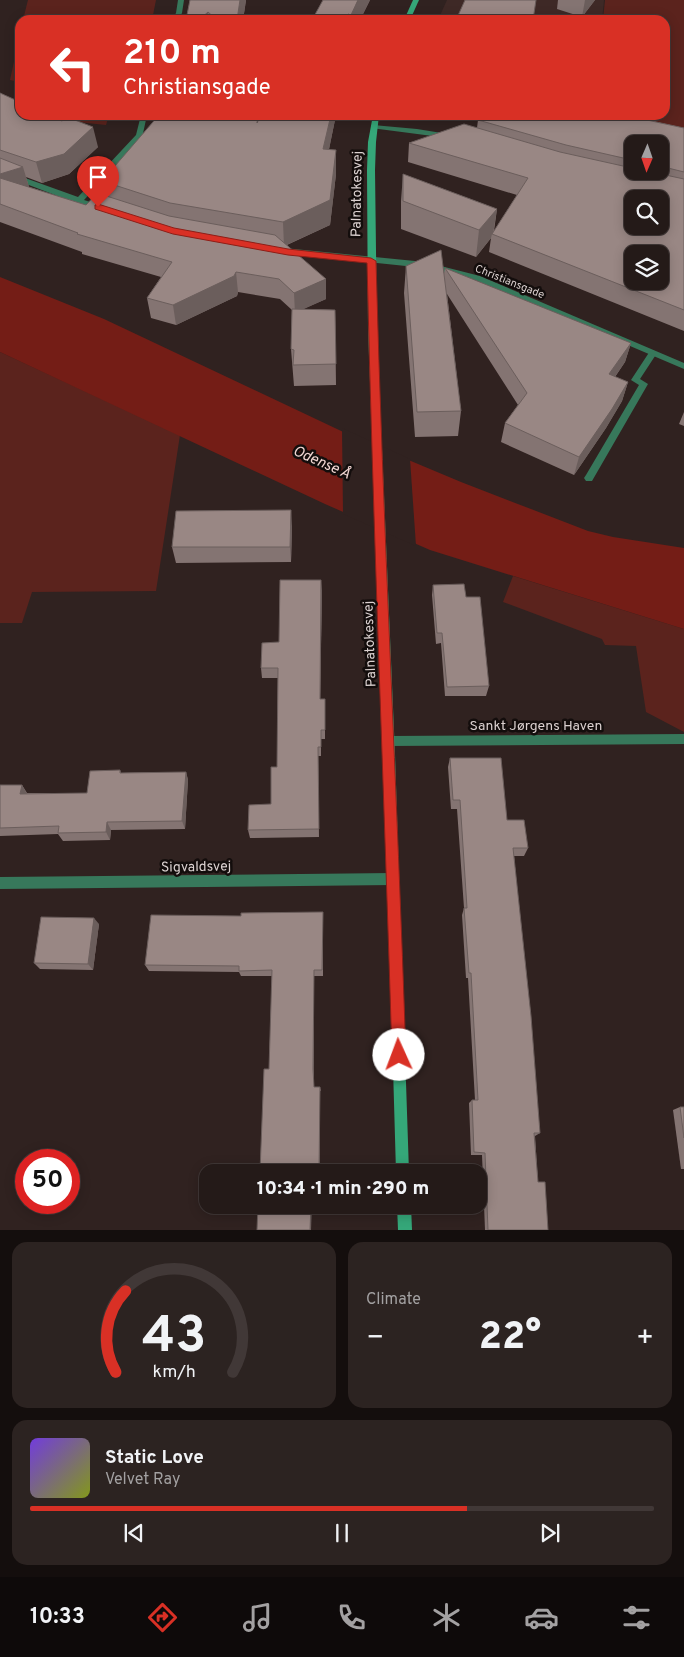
<!DOCTYPE html>
<meta charset="utf-8">
<style>
body{margin:0;font-family:Overpass,sans-serif;background:#2c2321;color:#f1f3f6;height:100vh;display:flex;flex-direction:column;font-size:19px;white-space:nowrap}
*{box-sizing:border-box;margin:0}
p{font-size:16px;color:#a3a1a2}
.icon{flex:none;width:28px;height:28px;fill:none;stroke:currentColor;stroke-width:2;stroke-linecap:round;stroke-linejoin:round}
.map{position:relative;height:1230px;overflow:hidden}
.drawer{display:flex;flex-direction:column;gap:12px;padding:12px;background:#140e0d;flex:1}
.drawer>*{flex:none}
.guide{position:absolute;left:15px;top:15px;width:655px;height:105px;border-radius:15px;box-shadow:0 2px 12px #0003,0 0 0 1px #413837;background:#d93025;color:#fff;overflow:hidden}
.needle{width:32px;rotate:182deg}
.fabs{position:absolute;left:624px;top:135px;display:grid;gap:10px}
.fabs a{display:grid;place-items:center;width:45px;height:45px;border-radius:10px;background:#241a18;box-shadow:0 2px 12px #0003,0 0 0 1px #413837;font-size:25px}
.speed{position:absolute;left:15px;top:1149px;display:flex;gap:10px;font-size:25px;font-weight:700;text-align:center}
.speed>*{display:grid;place-content:center;width:65px;height:65px;border-radius:50%;background:#241a18;box-shadow:0 2px 12px #0003,0 0 0 1px #413837;line-height:1}
.speed .limit{border:8px solid #d22;background:#fff;color:#111}
.pin{position:absolute;display:grid;place-items:center;width:42px;height:42px;color:#fff;margin:-51px -21px;border-radius:50% 50% 50% 0;rotate:-45deg;box-shadow:0 0 5px #0007}
.pin .icon{rotate:45deg}
.me{position:absolute;width:55px;margin:-28px;rotate:358deg;stroke-linejoin:round;filter:drop-shadow(0 0 4px #0008)}
.turn{display:flex;align-items:center;gap:18px;height:105px;padding:0 25px;font-size:22px}
.turn .icon{width:65px;height:65px;stroke-width:2.5}
.turn b{display:block;font-size:35px;line-height:42px}
.big{font-size:38px;font-weight:800;line-height:1.1}
.drawer .widget{flex:1;display:flex;flex-direction:column;justify-content:center;gap:8px;min-width:0;padding:0 18px;border-radius:15px;background:#2c2321}
.drawer .dial{align-items:center;gap:0}
.dial svg{height:130px;overflow:visible;fill:none;stroke:#413837;stroke-width:7;stroke-linecap:round;text-anchor:middle}
.dial text{fill:#f1f3f6;stroke:none}
.song{display:flex;align-items:center;gap:15px}
.cover{width:60px;height:60px;border-radius:8px;background:linear-gradient(135deg,hsl(260 70% 55%),hsl(70 70% 35%))}
.played{height:5px;border-radius:2px;background:linear-gradient(90deg,#d93025 70%,#413837 70%)}
.keys{display:flex;justify-content:space-around;direction:ltr}
.heat{display:flex;justify-content:space-between;align-items:center;font-size:28px;direction:ltr}
.drawer .tiles{flex:1;display:grid;gap:12px;grid-template-columns:1fr 1fr}
.widget:last-child{grid-column:span 2}
.trip{position:absolute;left:199px;top:1164px;width:288px;height:50px;border-radius:15px;background:#241a18;box-shadow:0 2px 12px #0003,0 0 0 1px #413837;font-weight:800;line-height:50px;text-align:center}
.dock{display:flex;height:80px;justify-content:space-around;align-items:center;background:#0e0a0a;color:#a3a1a2}
.dock .icon{width:35px;height:35px}
.dock .on{color:#d93025}
.dock b{font-size:22px;color:#f1f3f6}
.map>svg:first-child{display:block}
.built{fill:#3e2926}
.green{fill:#5b231d;fill-rule:evenodd}
.water{fill:#741d16}
.pier{fill:#302220}
.lines{fill:none;stroke-linecap:round;stroke-linejoin:round}
.service{fill:#37785b;fill-rule:evenodd}
.minor{fill:#37785b;fill-rule:evenodd}
.secondary{fill:#35a779;fill-rule:evenodd}
.wall{fill:#847472;fill-rule:evenodd}
.shaded-wall{fill:#6b5e5c}
.building{fill:#998784;stroke:#6b5e5c;fill-rule:evenodd}
.route{fill:#d93025;stroke:#8d1f18}
.labels{text-anchor:middle;stroke-width:5;stroke-linejoin:round;paint-order:stroke}
.far-street-label{font-size:11px;fill:#dbd1d0;stroke:#130d0c}
.street-label{font-size:14px;fill:#dbd1d0;stroke:#130d0c}
.water-label{font-size:15px;font-style:italic;fill:#f1d6d2;stroke:#130d0c}
</style>
<div class="map">
<svg width="684" height="1230" viewBox="0 0 684 1230">
<rect width="100%" height="100%" fill="#302220"/>
<polygon class="built" points="447,0 604,0 602,20 438,20"/>
<g class="green">
<polygon points="28,0 156,0 152,20 23,20"/>
<path d="M605 0H684V158L675 183 620 170 601 115H665V20H603ZM632 144H660V171H632Z"/>
<polygon points="20,34 20,82 10,80"/>
<polygon points="53,115 109,115 106,125 68,121"/>
<polygon points="0,352 180,435 156,591 32,592 22,623 0,623"/>
<polygon points="513,576 684,629 684,732 646,712 636,646 605,645 602,639 503,602"/>
</g>
<polygon class="water" points="0,277 104,319 356,438 461,482 588,531 613,537 684,548 684,629 430,550 325,504 0,352"/>
<polygon class="pier" points="342,428 410,459 416,546 343,514"/>
<g class="lines">
<polygon class="service" points="653,350 657,353 640,379 648,384 592,481 586,481 584,478 586,475 639,385 631,380 650,351"/>
<g class="minor">
<polygon points="178,0 184,0 182,13 178,20 172,20 176,13"/>
<polygon points="141,115 147,115 142,138 84,200 103,206 103,210 97,210 76,203 0,174 0,169 78,197 136,135"/>
<polygon points="373,125 417,129 448,134 452,136 448,138 371,128 371,126"/>
<polygon points="284,248 425,262 480,276 684,363 684,369 475,280 425,268 281,253 281,249"/>
<polygon points="684,734 684,744 389,746 385,744 384,741 385,738 389,736"/>
<polygon points="393,873 397,875 399,879 397,883 393,885 0,889 0,877"/>
</g>
<g class="secondary">
<polygon points="413,0 419,0 410,20 404,20"/>
<polygon points="373,115 379,115 376,142 375,170 377,330 395,754 409,1172 396,1172 384,754 368,330 367,170 368,142"/>
<polygon points="397,1205 411,1205 412,1230 398,1230"/>
</g>
</g>
<g class="wall">
<polygon points="190,0 246,0 243,20 186,20"/>
<polygon points="370,0 360,20 312,20"/>
<polygon points="558,0 595,0 582,17 557,9"/>
<polygon points="0,93 98,147 69,174 42,183 26,177 29,187 86,205 105,196 102,181 336,115 329,149 336,174 330,225 287,245 326,299 303,309 335,310 336,385 294,386 291,349 292,310 280,299 238,292 237,296 176,325 151,318 147,298 161,277 82,254 82,252 0,222"/>
<path d="M649 115 648 120 684 128V331L489 252 491 238 476 257 401 229V201L403 174 497 209 494 231 517 195 408 162 409 143 477 128 478 120ZM632 144H660V171H632Z"/>
<polygon points="406,266 444,273 445,268 631,343 625,362 615,377 628,382 622,401 606,428 574,475 501,442 505,423 518,405 447,294 461,411 458,436 415,437 404,293"/>
<polygon points="684,412 684,426 679,424"/>
<polygon points="292,526 291,562 176,563 172,547"/>
<polygon points="433,585 466,597 489,686 486,696 445,696 441,643 436,644 432,595"/>
<polygon points="322,590 320,699 325,699 325,739 321,739 321,756 318,756 319,837 250,838 248,830 271,804 277,767 278,678 262,678 261,668 279,642"/>
<polygon points="450,758 507,820 528,848 524,856 514,856 540,1133 535,1136 538,1182 548,1230 485,1230 482,1155 471,1155 469,1103 472,1100 475,1100 468,978 466,978 462,915 464,908 457,809 451,809 448,767"/>
<polygon points="120,770 121,773 186,772 188,780 185,829 111,830 110,840 63,841 58,834 0,836 0,785 22,785 27,793 87,793"/>
<polygon points="323,912 323,976 314,976 314,1087 320,1087 321,1091 269,1069 272,976 241,976 239,972 149,971 145,965 241,916"/>
<polygon points="99,924 93,970 40,969 34,963"/>
<polygon points="680,1107 684,1107 684,1169 681,1169 673,1110"/>
</g>
<g class="shaded-wall">
<polygon points="240,0 246,0 243,20 237,20"/>
<polygon points="358,0 370,0 360,20 351,20 351,15"/>
<polygon points="585,0 595,0 582,17"/>
<polygon points="208,12 209,20 199,20"/>
<polygon points="331,115 336,115 324,174 323,149"/>
<polygon points="93,127 98,147 69,174 42,183 36,162"/>
<polygon points="336,150 336,174 330,225 284,246 283,222"/>
<polygon points="23,167 29,187 0,195 0,174"/>
<polygon points="497,209 493,234 492,234 491,238 476,257 479,230"/>
<polygon points="236,272 238,292 237,296 176,325 173,305"/>
<polygon points="326,279 326,299 295,313 294,293"/>
<polygon points="631,343 625,362 603,394 609,374"/>
<polygon points="628,382 622,401 606,428 574,475 579,457"/>
<polygon points="291,510 292,526 291,562 290,547"/>
<polygon points="321,580 322,590 320,709 320,699"/>
<polygon points="186,772 188,780 185,829 182,821"/>
<polygon points="22,785 27,794 20,794"/>
<polygon points="107,822 111,830 110,840 106,832"/>
<polygon points="94,918 99,924 93,970 88,964"/>
<polygon points="314,970 314,1090 313,1069"/>
<polygon points="320,1087 320,1172 319,1172"/>
<polygon points="311,1205 312,1205 311,1230 310,1230"/>
</g>
<g class="building">
<polygon points="190,0 240,0 237,20 217,20 208,12 199,20 186,20"/>
<polygon points="323,0 358,0 351,15 348,14 346,20 312,20"/>
<polygon points="465,0 536,0 533,20 456,20"/>
<polygon points="0,93 20,102 20,115 49,115 62,121 67,117 93,127 64,154 36,162 0,150"/>
<polygon points="159,115 258,115 257,123 261,115 331,115 323,149 336,150 330,200 283,222 170,203 102,181"/>
<polygon points="491,115 649,115 647,120 684,128 684,172 660,166 660,144 632,144 632,160 566,145 478,120"/>
<path d="M464 124 560 152 632 168V171H647L684 179V310L492 234 528 178 409 143ZM632 199H660V226H632ZM632 254H660V281H632Z"/>
<polygon points="0,158 23,167 0,174"/>
<polygon points="403,174 497,209 479,230 403,201"/>
<polygon points="0,178 86,205 97,193 169,216 275,235 326,279 294,293 279,279 236,272 234,276 173,305 147,298 172,262 77,234 78,233 0,204"/>
<polygon points="441,250 461,411 417,412 406,266"/>
<polygon points="445,268 631,343 609,374 628,382 612,409 579,457 505,423 527,393"/>
<polygon points="292,309 335,310 336,364 293,365 294,350 291,349"/>
<polygon points="291,510 290,547 172,547 176,511"/>
<polygon points="280,580 321,580 320,699 325,699 325,730 321,730 321,747 318,747 319,829 248,830 249,805 271,804 271,767 277,767 278,668 261,668 262,643 279,642"/>
<polygon points="464,584 466,597 480,597 489,686 447,687 442,633 437,633 433,585"/>
<polygon points="450,758 501,758 507,820 524,820 528,848 513,848 531,1016 540,1133 534,1133 538,1182 545,1182 548,1230 488,1230 485,1153 474,1152 472,1100 478,1100 471,973 469,973 464,908 467,908 460,800 453,800"/>
<polygon points="120,770 120,773 186,772 182,821 107,822 106,832 58,833 59,826 0,828 0,785 22,785 20,794 87,793 90,771"/>
<polygon points="323,912 322,970 314,970 313,1069 314,1087 320,1087 319,1172 260,1172 264,1069 269,1069 272,970 239,971 239,966 145,965 151,915 241,916 241,913"/>
<polygon points="41,917 94,918 88,964 34,963"/>
<polygon points="680,1107 684,1107 684,1138"/>
<polygon points="258,1205 311,1205 310,1230 257,1230"/>
</g>
<path class="route" d="M98 204 174 228 288 249 371 258 376 261C383 526 397 790 406 1055L404 1060 399 1062 394 1060 392 1055C384 791 373 527 367 263L288 255 173 234 95 209V205Z"/>
<g class="labels">
<g class="far-street-label">
<text transform="translate(510 281) rotate(22)" y="4">Christiansgade</text>
</g>
<g class="street-label">
<text transform="translate(356 194) rotate(-89)" y="5">Palnatokesvej</text>
<text transform="translate(369 644) rotate(-92)" y="5">Palnatokesvej</text>
<text x="536" y="730">Sankt Jørgens Haven</text>
<text transform="translate(196 866) rotate(-1)" y="5">Sigvaldsvej</text>
</g>
<g class="water-label">
<text transform="translate(322 462) rotate(24)" y="5">Odense Å</text>
</g>
</g>
</svg>
<div class="fabs">
<a><svg class="needle" viewBox="-14 -14 28 28"><path d="M0-13l5 13h-10z" fill="#e53935"/><path d="M0 13l5-13h-10z" fill="#a3a1a2"/></svg></a>
<a><svg class="icon" aria-label="search" viewBox="0 0 24 24"><circle cx="10" cy="10" r="6"/><path d="M15 15l6 6"/></svg></a>
<a><svg class="icon" aria-label="layers" viewBox="0 0 24 24"><path d="M12 4l9 5-9 5-9-5zM3 14l9 5 9-5"/></svg></a>
</div>
<div class="speed"><div class="limit">50</div></div>
<div class="pin" style="left:98px;top:207px;background:#d93025"><svg class="icon" aria-label="arrive" viewBox="0 0 24 24"><path d="M6 21V4h12l-3 4 3 4H6"/></svg></div>
<svg class="me" style="left:399px;top:1055px" viewBox="-20 -20 40 40"><circle r="19" fill="#fff"/><path d="M0-13L10 11 0 6-10 11z" fill="#d93025"/></svg>
<div class="trip">10:34 · 1 min · 290 m</div>
<div class="guide">
<div class="turn"><svg class="icon" aria-label="left" viewBox="0 0 24 24"><path d="M17 20v-9H6M10 6l-5 5 5 5"/></svg><div><b>210 m</b>Christiansgade</div></div>
</div>
</div>
<section class="drawer">
<div class="tiles">
<div class="widget dial"><svg viewBox="0 0 100 80">
<path d="M14 69A42 42 0 1 1 86 69"/>
<path d="M14 69A42 42 0 0 1 20 19" stroke="#d93025"/>
<text x="50" y="56" font-size="32" font-weight="700">43</text>
<text x="50" y="72" font-size="11">km/h</text>
</svg></div>
<div class="widget"><p>Climate</p>
<div class="heat"><a>−</a><b class="big">22°</b><a>+</a></div>
</div>
<div class="widget">
<div class="song"><i class="cover"></i><div><b>Static Love</b><p>Velvet Ray</p></div></div>
<div class="played"></div>
<div class="keys"><svg class="icon" aria-label="previous" viewBox="0 0 24 24"><path d="M18 5L8 12l10 7zM5 5v14"/></svg><svg class="icon" aria-label="pause" viewBox="0 0 24 24"><path d="M8 5v14M16 5v14"/></svg><svg class="icon" aria-label="next" viewBox="0 0 24 24"><path d="M6 5l10 7-10 7zM19 5v14"/></svg></div>
</div>
</div>
</section>
<nav class="dock">
<b>10:33</b>
<svg class="icon on" aria-label="directions" viewBox="0 0 24 24"><path d="M12 3l9 9-9 9-9-9zM9 14v-3h6M13 9l2 2-2 2"/></svg>
<svg class="icon" aria-label="music" viewBox="0 0 24 24"><path d="M9 18V5l10-2v13"/><circle cx="6" cy="18" r="3"/><circle cx="16" cy="16" r="3"/></svg>
<svg class="icon" aria-label="phone" viewBox="0 0 24 24"><path d="M5 4h4l2 5-3 2q2 4 5 5l2-3 5 2v4C11 20 4 13 5 4z"/></svg>
<svg class="icon" aria-label="climate" viewBox="0 0 24 24"><path d="M12 3v18M4 7l16 10M4 17L20 7"/></svg>
<svg class="icon" aria-label="car" viewBox="0 0 24 24"><path d="M5 17H2v-5l4-1 3-4h7l3 4 3 1v5h-3M9 17h6M6 11h13"/><circle cx="7" cy="17" r="2"/><circle cx="17" cy="17" r="2"/></svg>
<svg class="icon" aria-label="filters" viewBox="0 0 24 24"><path d="M4 7h16M4 17h16"/><circle cx="9" cy="7" r="2"/><circle cx="15" cy="17" r="2"/></svg>
</nav>
